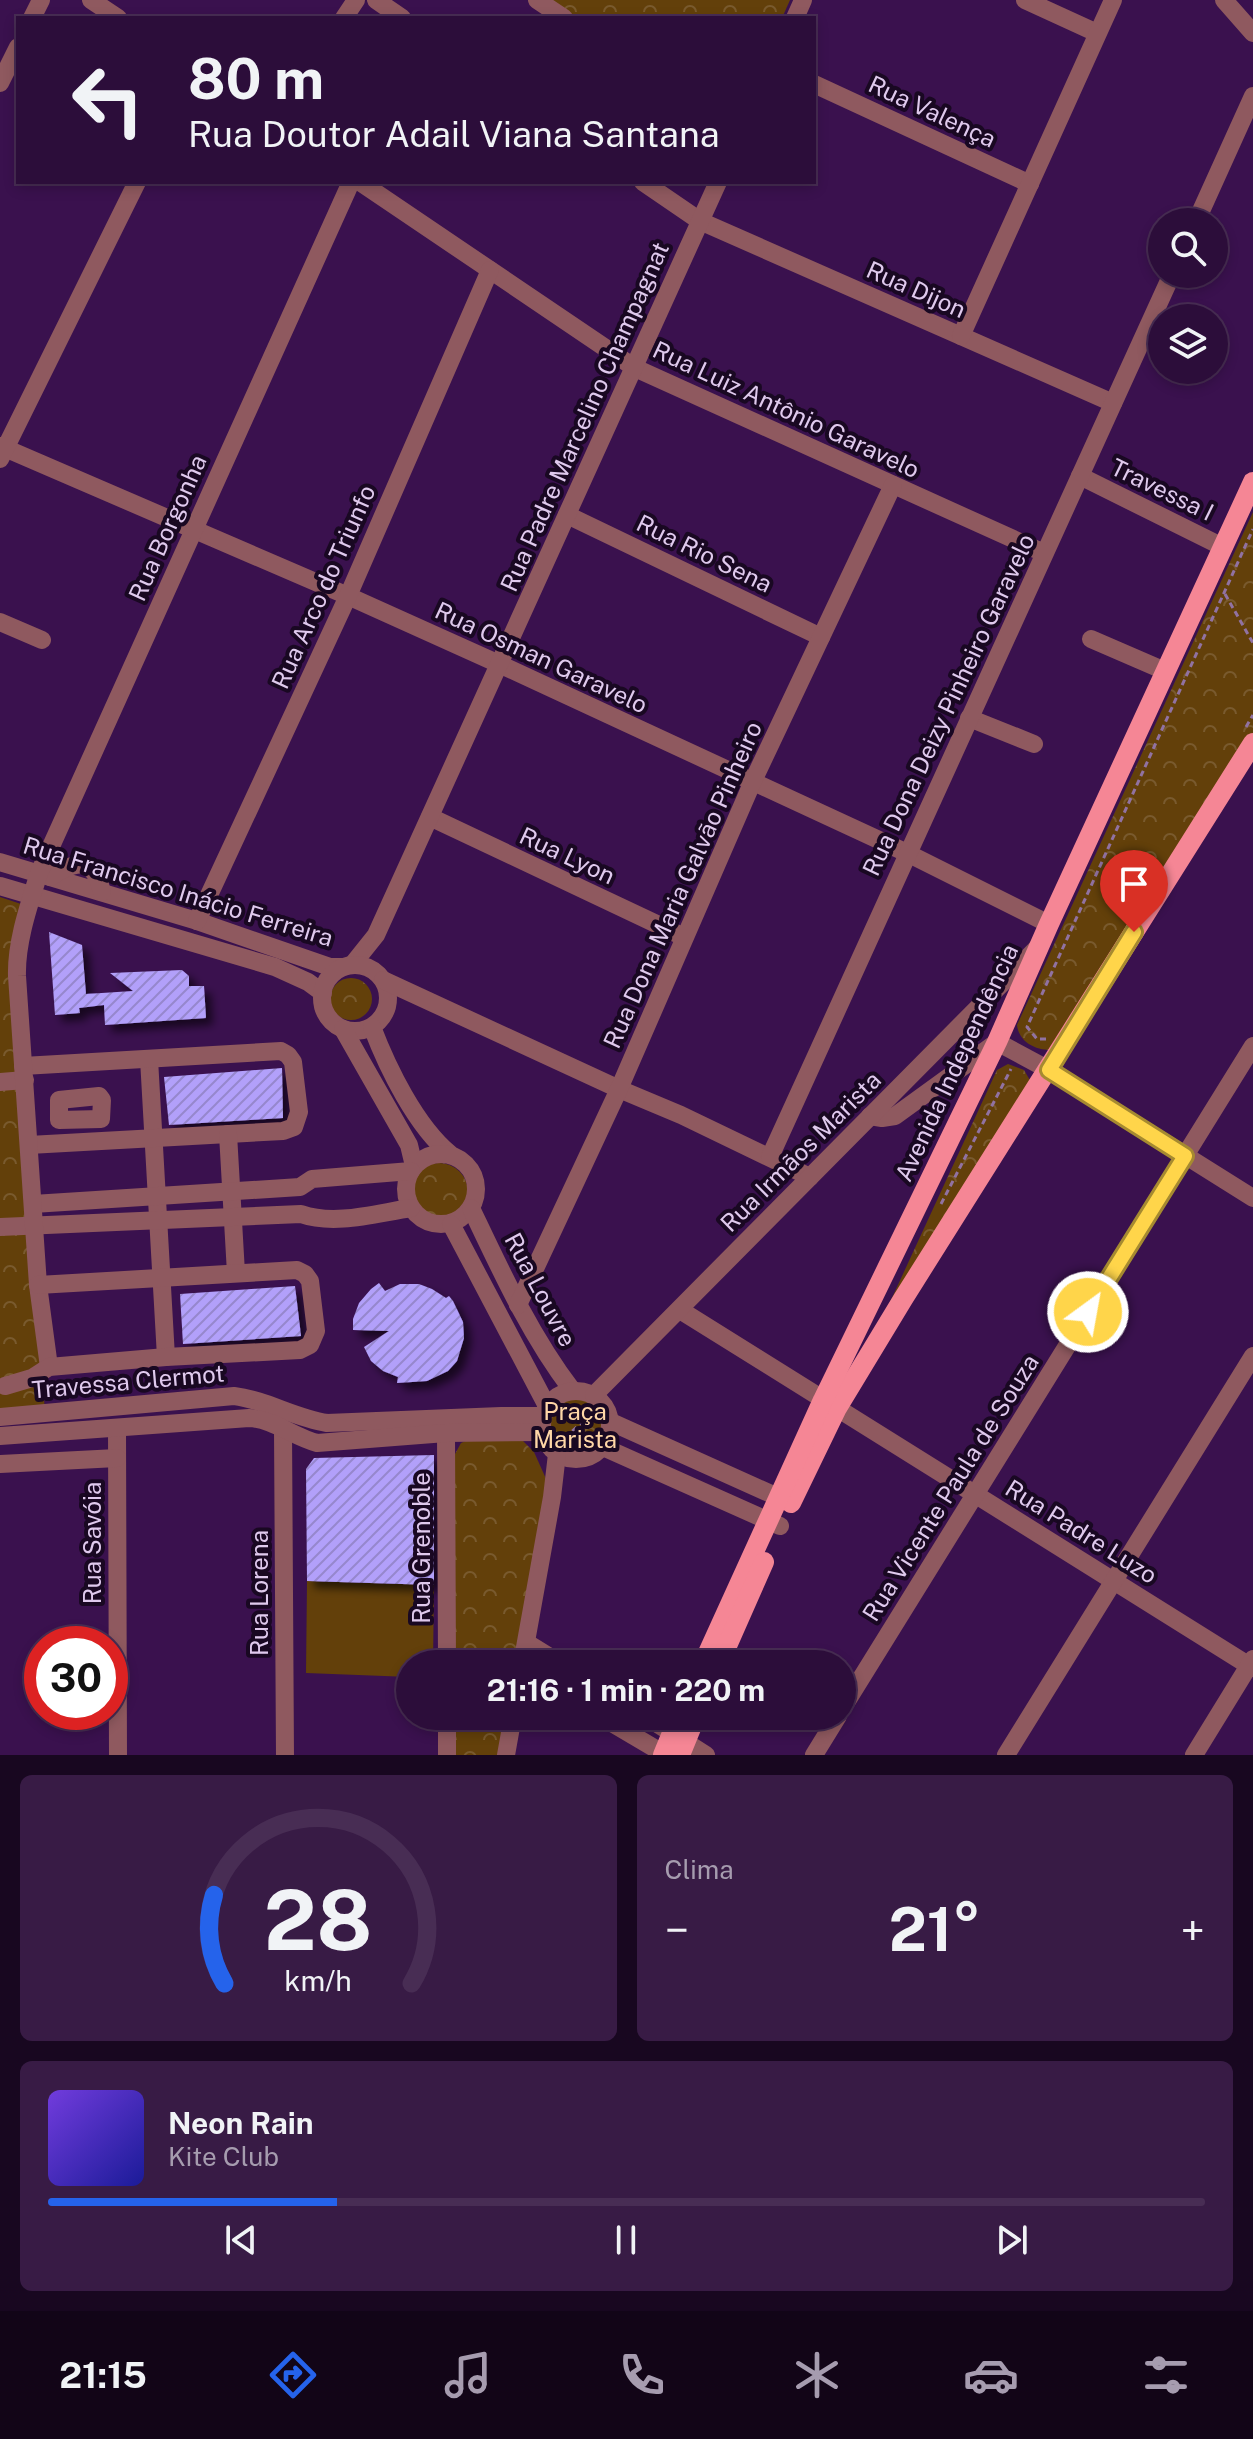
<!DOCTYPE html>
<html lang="pt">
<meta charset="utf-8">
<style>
body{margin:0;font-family:"Public Sans",sans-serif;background:#381b45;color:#f1f3f6;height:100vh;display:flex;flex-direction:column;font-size:30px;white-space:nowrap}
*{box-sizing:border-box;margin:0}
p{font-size:26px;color:#a69caf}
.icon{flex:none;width:44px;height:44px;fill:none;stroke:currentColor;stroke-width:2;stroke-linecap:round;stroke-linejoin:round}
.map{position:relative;height:1755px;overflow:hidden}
.panel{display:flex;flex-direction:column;gap:20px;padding:20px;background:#180720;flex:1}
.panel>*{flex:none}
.banner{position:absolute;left:16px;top:16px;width:800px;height:168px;border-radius:0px;box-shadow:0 4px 12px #0003,0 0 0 2px #482d54;background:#2c0d3a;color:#f1f3f6;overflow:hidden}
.tools{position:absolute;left:1148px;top:208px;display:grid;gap:16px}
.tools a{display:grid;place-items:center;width:80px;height:80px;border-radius:50%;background:#2c0d3a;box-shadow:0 4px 12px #0003,0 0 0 2px #482d54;font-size:40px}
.speed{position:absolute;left:24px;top:1626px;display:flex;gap:16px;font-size:40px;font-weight:700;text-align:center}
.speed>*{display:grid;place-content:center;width:104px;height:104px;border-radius:50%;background:#2c0d3a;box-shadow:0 4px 12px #0003,0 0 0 2px #482d54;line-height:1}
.speed .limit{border:12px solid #d22;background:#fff;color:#111}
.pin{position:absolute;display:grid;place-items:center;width:68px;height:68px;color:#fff;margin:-82px -34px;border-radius:50% 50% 50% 0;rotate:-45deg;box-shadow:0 0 8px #0007}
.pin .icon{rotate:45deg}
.me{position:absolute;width:88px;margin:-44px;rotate:32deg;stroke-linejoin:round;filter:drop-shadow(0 0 6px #0008)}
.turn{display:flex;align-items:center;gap:28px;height:168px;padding:0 40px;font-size:36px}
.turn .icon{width:104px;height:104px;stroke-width:2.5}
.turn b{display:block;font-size:56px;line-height:68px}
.big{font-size:60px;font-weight:700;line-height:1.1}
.panel .card{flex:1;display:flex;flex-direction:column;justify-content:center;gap:12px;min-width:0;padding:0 28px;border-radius:12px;background:#381b45}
.panel .dial{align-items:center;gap:0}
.dial svg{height:208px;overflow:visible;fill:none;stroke:#482d54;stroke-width:7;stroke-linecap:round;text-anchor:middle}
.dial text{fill:#f1f3f6;stroke:none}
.song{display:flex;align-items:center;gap:24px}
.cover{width:96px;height:96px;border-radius:12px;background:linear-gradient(135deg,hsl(260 70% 55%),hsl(240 70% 35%))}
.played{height:8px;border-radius:4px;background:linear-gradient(90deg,#2563eb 25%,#482d54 25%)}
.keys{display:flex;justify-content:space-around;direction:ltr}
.heat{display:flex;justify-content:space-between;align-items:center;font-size:44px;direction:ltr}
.panel .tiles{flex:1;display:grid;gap:20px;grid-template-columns:1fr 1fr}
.card:last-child{grid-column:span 2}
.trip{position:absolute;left:396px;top:1650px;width:460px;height:80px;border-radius:40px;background:#2c0d3a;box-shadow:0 4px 12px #0003,0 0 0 2px #482d54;font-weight:700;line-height:80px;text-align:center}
.tab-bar{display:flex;height:128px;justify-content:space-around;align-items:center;background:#120517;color:#a69caf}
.tab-bar .icon{width:56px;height:56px}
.tab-bar .on{color:#2563eb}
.tab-bar b{font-size:36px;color:#f1f3f6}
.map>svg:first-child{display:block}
.park{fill:url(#park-crowns)}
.pitch{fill:#63400a}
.building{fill:url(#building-hatch);filter:url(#shadow)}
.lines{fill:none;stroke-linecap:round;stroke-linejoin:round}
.path{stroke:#9172a2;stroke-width:3;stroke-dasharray:6 4;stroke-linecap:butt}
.minor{stroke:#8f595f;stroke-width:18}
.major{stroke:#f58695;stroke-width:20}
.route-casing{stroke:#a68a30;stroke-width:20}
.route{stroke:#ffd54a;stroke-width:14}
.labels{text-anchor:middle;stroke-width:8;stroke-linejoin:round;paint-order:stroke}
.street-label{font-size:24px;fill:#dfc9ed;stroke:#190822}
.park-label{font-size:24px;fill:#ffd7a7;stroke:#190822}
</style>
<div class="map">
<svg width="1253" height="1755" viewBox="0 0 1253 1755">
<defs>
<pattern id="park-crowns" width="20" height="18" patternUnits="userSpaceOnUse" patternTransform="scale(2)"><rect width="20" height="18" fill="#63400a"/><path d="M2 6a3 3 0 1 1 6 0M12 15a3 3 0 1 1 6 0" fill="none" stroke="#795a2e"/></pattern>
<pattern id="building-hatch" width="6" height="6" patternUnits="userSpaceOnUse" patternTransform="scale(2)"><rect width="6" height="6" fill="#b2a0fa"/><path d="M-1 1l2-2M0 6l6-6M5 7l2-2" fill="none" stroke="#9687cd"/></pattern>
<filter id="shadow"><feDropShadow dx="7" dy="7" stdDeviation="4" flood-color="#0009"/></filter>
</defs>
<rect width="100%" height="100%" fill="#3a114e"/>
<g class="park">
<polygon points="550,0 790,0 782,18 577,18"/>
<path d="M1253 512V733L1051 1050C1035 1050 1019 1042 1017 1025Z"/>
<polygon points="0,897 27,906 19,1012 45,1414 0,1417"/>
<circle cx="351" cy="999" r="21"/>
<polygon points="1008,1064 1024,1070 1031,1082 885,1313 997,1070"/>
<circle cx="439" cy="1192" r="29"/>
<circle cx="575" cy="1426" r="28"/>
<polygon points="468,1440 522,1440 534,1452 547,1481 515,1664 455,1664 455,1454 461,1443"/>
<polygon points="455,1716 506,1716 499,1755 456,1755"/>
</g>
<polygon class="pitch" points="307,1581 434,1585 433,1664 410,1664 410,1677 306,1673"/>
<g class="building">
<polygon points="49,932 82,945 86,994 133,991 110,973 182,970 189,976 189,986 204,986 206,1018 105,1025 104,1005 79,1008 80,1013 55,1015"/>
<polygon points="282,1068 283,1118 169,1125 164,1077"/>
<polygon points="379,1283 385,1291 400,1284 419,1284 432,1289 446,1298 449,1296 453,1301 463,1322 464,1338 457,1361 448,1371 427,1381 397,1383 398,1377 383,1371 371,1361 364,1347 389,1331 353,1330 353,1319 359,1303 371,1289"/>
<polygon points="295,1286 301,1336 183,1344 180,1294"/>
<polygon points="434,1455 434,1585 307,1581 306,1469 314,1458"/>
</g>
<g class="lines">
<g class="path">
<polyline points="1225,594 1253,643"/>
<polyline points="1246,727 1253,715"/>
<polyline points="1046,1039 1037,1039 1027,1027 1253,529"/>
<polyline points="941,1204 1011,1069"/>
<polyline points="565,1438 594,1411"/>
</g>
<g class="minor">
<polyline points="91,0 118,18"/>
<polyline points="376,0 402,18"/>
<polyline points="537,0 564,18"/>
<polyline points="1025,0 1097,33"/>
<polyline points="1224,0 1253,33"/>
<polyline points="32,18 41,0"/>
<polyline points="344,18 356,0"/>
<polyline points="795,18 803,0"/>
<polyline points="0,83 18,47"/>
<polyline points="814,84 1030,184"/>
<polyline points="360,182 635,368 1044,553"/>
<polyline points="643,182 700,221 1113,403"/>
<polyline points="1196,222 1253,96"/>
<polyline points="961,336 1113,0"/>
<polyline points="0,446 348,596 499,664 907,853 1049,924"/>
<polyline points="0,459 137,182"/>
<polyline points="1080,476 1223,547"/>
<polyline points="567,515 821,637"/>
<polyline points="0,622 42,640"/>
<polyline points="1091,639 1165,671"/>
<polyline points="969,718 1034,744"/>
<polyline points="430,817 684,937"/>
<polyline points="0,862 197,921 330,967 343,967"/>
<path d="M50 877C77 860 93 856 102 892"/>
<polyline points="0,886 275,967 308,982 323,993"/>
<polyline points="197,921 348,596 490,270"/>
<polyline points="352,965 376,935 718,182"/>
<circle cx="355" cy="998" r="33"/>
<polyline points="383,980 619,1089 681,1115 810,1177"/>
<path d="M372 1027C388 1069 416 1126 450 1154"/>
<polyline points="343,1029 409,1145 414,1166"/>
<polyline points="149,1059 166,1357"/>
<polyline points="23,1066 281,1051 288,1055 293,1062 299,1112 294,1127 283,1131 29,1145"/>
<polyline points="0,1082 25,1080"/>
<polygon points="99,1096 102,1100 101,1119 59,1120 59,1100"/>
<polyline points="870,1116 882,1118 895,1116 997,1042 1049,1070 1253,1198"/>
<polyline points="228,1134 236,1273"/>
<circle cx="441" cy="1189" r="35"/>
<polyline points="770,1157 1172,274"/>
<polyline points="33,1204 300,1187 312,1179 411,1171"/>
<path d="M471 1208C501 1271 530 1335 572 1390"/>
<polyline points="451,1224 547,1406"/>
<path d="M0 1227 301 1214C335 1226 377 1213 411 1208"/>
<polyline points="518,1305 619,1089 753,781 893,485"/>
<polyline points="680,1310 1253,1668"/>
<path d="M49 1367 38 1285 17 976C16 942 29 905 39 873L351 182"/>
<polyline points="5,1386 32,1378 49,1367 166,1357 300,1350 310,1345 316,1331 310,1281 305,1274 297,1270 38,1285"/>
<circle cx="576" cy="1425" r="34"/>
<polyline points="594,1395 1037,948"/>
<path d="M0 1417 234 1396C267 1400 294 1418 327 1423L501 1416H543"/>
<polyline points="611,1422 791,1503"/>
<polyline points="117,1428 118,1755"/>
<polyline points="283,1430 285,1755"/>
<polyline points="446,1433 447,1664"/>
<path d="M0 1436 249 1418C273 1419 294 1437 317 1443L446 1433 542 1432"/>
<polyline points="603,1447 780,1526"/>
<polyline points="0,1464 117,1458"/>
<polyline points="527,1643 561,1664"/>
<polyline points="522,1664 552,1497 557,1454"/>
<polyline points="842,1709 1253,1046"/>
<polyline points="447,1716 447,1755"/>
<polyline points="600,1716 666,1755"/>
<polyline points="645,1716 706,1755"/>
<polyline points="506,1755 513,1716"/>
<polyline points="814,1755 838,1716"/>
<polyline points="1006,1755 1253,1356"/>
<polyline points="1194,1755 1253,1659"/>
</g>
<g class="major">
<polyline points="791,1503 837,1408 903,1299 1253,743"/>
<polyline points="703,1664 823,1400 997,1042 1049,924 1253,482"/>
<polyline points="719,1664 764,1562"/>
<polyline points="663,1755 679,1716"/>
<polyline points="680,1755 696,1716"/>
</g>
</g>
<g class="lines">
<g class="route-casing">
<polyline id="route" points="1088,1312 1185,1156 1049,1070 1134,932"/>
</g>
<use href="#route" class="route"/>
</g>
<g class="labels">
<g class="street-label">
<text transform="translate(932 112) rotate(25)" y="8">Rua Valença</text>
<text transform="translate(916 290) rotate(24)" y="8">Rua Dijon</text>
<text transform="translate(786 410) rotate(25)" y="8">Rua Luiz Antônio Garavelo</text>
<text transform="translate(585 417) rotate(-66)" y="8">Rua Padre Marcelino Champagnat</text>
<text transform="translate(1162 490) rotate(26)" y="8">Travessa I</text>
<text transform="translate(168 528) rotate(-66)" y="8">Rua Borgonha</text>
<text transform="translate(704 554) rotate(26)" y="8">Rua Rio Sena</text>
<text transform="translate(324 587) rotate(-66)" y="8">Rua Arco do Triunfo</text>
<text transform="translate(541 658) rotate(25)" y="8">Rua Osman Garavelo</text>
<text transform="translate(949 705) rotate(-65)" y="8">Rua Dona Deizy Pinheiro Garavelo</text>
<text transform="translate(567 856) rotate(25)" y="8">Rua Lyon</text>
<text transform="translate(683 885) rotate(-66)" y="8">Rua Dona Maria Galvão Pinheiro</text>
<text transform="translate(178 892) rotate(17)" y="8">Rua Francisco Inácio Ferreira</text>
<text transform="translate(957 1063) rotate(-65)" y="8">Avenida Independência</text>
<text transform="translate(801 1152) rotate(-45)" y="8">Rua Irmãos Marista</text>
<text transform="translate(540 1290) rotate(62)" y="8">Rua Louvre</text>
<text transform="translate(128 1382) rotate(-5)" y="8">Travessa Clermot</text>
<text transform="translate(951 1488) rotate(-58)" y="8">Rua Vicente Paula de Souza</text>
<text transform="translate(1081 1532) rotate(32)" y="8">Rua Padre Luzo</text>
<text transform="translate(93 1543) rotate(-90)" y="8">Rua Savóia</text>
<text transform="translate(422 1548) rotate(-90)" y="8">Rua Grenoble</text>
<text transform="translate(260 1593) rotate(-90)" y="8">Rua Lorena</text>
</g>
<g class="park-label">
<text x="575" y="1420">Praça<tspan x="575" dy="28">Marista</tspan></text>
</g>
</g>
</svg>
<div class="tools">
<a><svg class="icon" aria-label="search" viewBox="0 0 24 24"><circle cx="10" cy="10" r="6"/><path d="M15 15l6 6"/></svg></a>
<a><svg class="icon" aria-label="layers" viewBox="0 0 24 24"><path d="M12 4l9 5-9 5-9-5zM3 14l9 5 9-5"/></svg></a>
</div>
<div class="speed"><div class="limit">30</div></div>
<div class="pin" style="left:1134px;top:932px;background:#d93025"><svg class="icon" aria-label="arrive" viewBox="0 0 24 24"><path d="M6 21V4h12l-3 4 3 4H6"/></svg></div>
<svg class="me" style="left:1088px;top:1312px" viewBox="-20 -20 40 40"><circle r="17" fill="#ffd54a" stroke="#fff" stroke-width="3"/><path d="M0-11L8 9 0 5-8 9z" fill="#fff"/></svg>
<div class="trip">21:16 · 1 min · 220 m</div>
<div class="banner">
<div class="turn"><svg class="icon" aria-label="left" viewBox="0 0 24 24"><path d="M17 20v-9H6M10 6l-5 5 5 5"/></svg><div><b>80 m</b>Rua Doutor Adail Viana Santana</div></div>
</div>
</div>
<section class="panel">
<div class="tiles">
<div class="card dial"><svg viewBox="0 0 100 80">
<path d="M14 69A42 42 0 1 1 86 69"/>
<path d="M14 69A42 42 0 0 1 10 35" stroke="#2563eb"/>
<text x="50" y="56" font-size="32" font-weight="700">28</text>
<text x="50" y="72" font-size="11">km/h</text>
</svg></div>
<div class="card"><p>Clima</p>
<div class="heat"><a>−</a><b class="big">21°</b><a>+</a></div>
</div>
<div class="card">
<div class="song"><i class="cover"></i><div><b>Neon Rain</b><p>Kite Club</p></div></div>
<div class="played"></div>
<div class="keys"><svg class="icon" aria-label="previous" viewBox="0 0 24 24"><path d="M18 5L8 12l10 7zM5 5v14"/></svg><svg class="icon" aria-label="pause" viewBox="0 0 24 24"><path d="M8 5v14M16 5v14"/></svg><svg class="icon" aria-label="next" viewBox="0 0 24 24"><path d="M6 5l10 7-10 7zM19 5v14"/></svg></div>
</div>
</div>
</section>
<nav class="tab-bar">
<b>21:15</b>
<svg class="icon on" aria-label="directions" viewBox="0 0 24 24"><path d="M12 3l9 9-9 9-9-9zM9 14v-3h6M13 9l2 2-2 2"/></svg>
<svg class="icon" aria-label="music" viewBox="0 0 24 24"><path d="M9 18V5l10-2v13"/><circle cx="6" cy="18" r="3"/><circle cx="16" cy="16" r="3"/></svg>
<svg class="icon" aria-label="phone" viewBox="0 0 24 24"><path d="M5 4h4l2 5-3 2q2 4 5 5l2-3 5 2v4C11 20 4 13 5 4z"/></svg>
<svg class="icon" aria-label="climate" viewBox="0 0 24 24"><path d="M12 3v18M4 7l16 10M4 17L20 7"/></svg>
<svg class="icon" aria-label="car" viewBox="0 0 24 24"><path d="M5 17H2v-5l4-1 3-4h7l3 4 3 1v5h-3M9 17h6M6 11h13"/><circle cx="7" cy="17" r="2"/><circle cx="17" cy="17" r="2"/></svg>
<svg class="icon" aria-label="filters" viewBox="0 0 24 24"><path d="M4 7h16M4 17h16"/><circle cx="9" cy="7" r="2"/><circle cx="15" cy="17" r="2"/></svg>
</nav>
